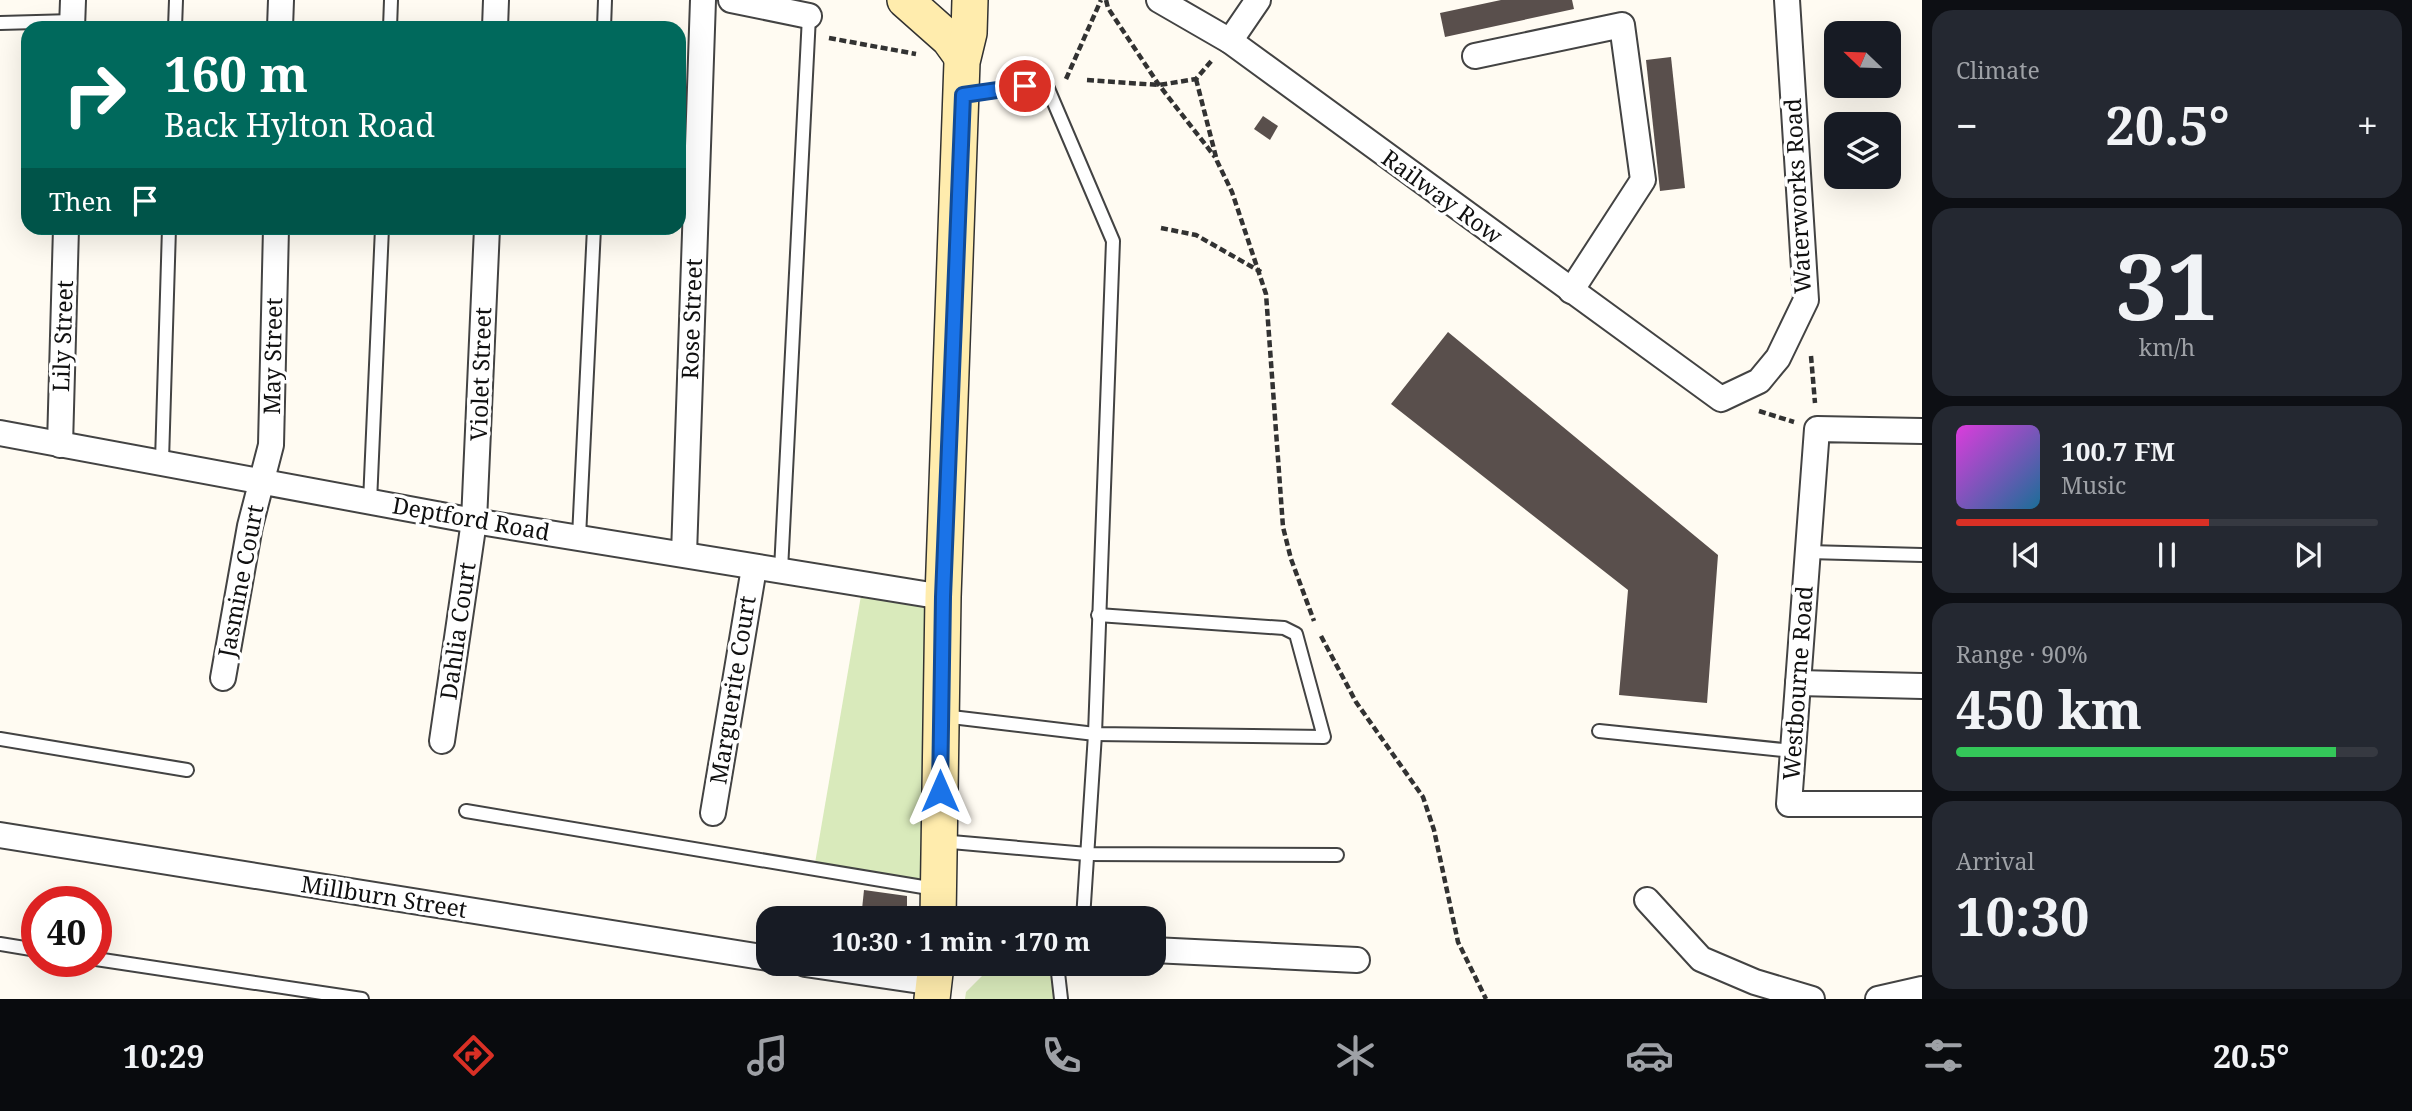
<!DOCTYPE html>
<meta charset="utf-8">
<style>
body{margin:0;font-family:"Noto Serif",serif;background:#242831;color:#f1f3f6;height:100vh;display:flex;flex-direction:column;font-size:26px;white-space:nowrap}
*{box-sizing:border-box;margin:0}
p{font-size:23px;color:#9ea1a6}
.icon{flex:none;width:38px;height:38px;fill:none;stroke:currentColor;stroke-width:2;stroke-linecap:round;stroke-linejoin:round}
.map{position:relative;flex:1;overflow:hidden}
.drawer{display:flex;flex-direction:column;gap:10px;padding:10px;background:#0d0f14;width:490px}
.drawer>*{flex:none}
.hud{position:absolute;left:21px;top:21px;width:665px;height:214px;border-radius:21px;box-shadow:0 7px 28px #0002;background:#00695c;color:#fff;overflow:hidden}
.needle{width:46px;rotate:293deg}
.tools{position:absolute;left:1824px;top:21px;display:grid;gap:14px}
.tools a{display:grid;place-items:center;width:77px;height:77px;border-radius:14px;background:#171b24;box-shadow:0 7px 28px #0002;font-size:35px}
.speed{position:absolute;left:21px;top:886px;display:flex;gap:14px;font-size:35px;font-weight:700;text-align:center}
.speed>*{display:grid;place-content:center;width:91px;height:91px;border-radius:50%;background:#171b24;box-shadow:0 7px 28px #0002;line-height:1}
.speed .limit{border:10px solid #d22;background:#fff;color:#111}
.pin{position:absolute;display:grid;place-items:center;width:60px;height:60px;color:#fff;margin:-30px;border:4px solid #fff;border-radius:50%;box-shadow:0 2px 7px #0007}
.me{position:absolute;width:77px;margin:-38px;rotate:0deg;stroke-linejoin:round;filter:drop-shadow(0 0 5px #0008)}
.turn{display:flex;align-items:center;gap:24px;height:147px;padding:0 28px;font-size:32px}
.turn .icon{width:91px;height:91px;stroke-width:2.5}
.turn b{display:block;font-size:49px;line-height:60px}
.then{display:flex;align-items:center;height:66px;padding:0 28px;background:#0003;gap:14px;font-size:26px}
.big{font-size:52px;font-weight:700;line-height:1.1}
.drawer .widget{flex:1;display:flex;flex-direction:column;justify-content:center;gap:10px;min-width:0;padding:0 24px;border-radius:21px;background:#242831}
.drawer .dial{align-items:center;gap:0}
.dial b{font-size:91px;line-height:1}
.song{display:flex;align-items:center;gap:21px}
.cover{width:84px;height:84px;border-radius:10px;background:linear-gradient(135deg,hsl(300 70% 55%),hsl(200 70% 35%))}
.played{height:7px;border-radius:4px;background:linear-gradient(90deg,#d93025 60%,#363941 60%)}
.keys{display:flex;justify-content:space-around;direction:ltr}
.heat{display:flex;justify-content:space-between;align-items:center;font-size:38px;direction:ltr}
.charge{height:10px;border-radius:5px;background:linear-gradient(90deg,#34c759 90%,#363941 0)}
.trip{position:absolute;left:756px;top:906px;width:410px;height:70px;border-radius:21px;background:#171b24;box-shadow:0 7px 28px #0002;font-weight:700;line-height:70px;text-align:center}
.tab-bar{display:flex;height:112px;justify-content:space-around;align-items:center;background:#090b0e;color:#9ea1a6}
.tab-bar .icon{width:49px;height:49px}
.tab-bar .on{color:#d93025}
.tab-bar b{font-size:32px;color:#f1f3f6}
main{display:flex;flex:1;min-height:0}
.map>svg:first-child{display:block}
.green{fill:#d9eabb}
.building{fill:#594f4c}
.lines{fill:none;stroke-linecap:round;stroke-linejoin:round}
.lane-casing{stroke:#434343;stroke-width:16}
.street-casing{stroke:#434343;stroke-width:28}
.secondary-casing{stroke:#323232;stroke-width:38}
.path{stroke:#323232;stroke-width:4.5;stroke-dasharray:7 3.5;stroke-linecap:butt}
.lane{stroke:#fff;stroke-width:12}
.street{stroke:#fff;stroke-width:24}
.secondary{stroke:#ffecad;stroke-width:35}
.route-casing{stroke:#114b97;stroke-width:18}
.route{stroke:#1a73e8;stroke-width:12}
.labels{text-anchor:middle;stroke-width:7;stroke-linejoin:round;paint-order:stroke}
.street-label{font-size:23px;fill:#101010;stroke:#fff}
</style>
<main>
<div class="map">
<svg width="1922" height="999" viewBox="0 0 1922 999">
<rect width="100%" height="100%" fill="#fffbf2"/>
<g class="green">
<polygon points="863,584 943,597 939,889 814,869"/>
<polygon points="985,964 1057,964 1061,999 965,999 966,992 984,974"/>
</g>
<g class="building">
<polygon points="1501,0 1572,0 1574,9 1445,37 1440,13"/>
<polygon points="1671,57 1685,188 1660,191 1646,60"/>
<polygon points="1263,116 1278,126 1270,140 1254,129"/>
<polygon points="1448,332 1718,555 1707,703 1619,695 1628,590 1391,404"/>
<polygon points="864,890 907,896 907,919 861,919"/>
</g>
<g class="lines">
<g class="lane-casing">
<g id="lane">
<polyline points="0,23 73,21"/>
<polyline points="175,28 176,0"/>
<polyline points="390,28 391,0"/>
<polyline points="604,28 605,0"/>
<polyline points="963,95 1046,84 1113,241 1095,734 1083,919"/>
<polyline points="162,461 169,228"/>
<polyline points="370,502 382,228"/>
<polyline points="579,537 594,228"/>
<polyline points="1808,552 1922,555"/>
<polyline points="781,570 809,16"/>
<polyline points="943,716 1095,734 1324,737 1296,634 1284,628 1098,615"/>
<polyline points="1599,731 1793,751"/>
<polyline points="0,739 187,770"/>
<polyline points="466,811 935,889"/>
<polyline points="940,841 1087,854 1337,855"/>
<polyline points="0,944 37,950"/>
<polyline points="96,959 362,999"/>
<polyline points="1057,964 1061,999"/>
</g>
</g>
<g class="street-casing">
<g id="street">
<polyline points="731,0 809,16"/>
<polyline points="1159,0 1230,41 1721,399 1759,381 1778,358 1806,300 1787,0"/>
<polyline points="72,28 73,0"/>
<polyline points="280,28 281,0"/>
<polyline points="495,28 496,0"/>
<polyline points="1230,41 1258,0"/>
<polyline points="1475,56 1622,25 1643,180 1571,291"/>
<polyline points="1922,431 1817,429 1789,804 1922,804"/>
<polyline points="0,433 474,521 943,597"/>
<polyline points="60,445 66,228"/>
<polyline points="684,554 703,0"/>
<polyline points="223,678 250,526 271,445 276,228"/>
<polyline points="1798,683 1922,686"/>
<polyline points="442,741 474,521 487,228"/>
<polyline points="713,813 754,568"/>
<polyline points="0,835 768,958"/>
<polyline points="1647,900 1701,959 1755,982 1812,999"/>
<polyline points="1153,950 1357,960"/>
<polyline points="805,964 934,983"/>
<polyline points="1878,999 1922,989"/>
</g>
</g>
<g class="secondary-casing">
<g id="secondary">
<polyline points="905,0 949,39 962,57"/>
<polyline points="938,919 943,597 962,62 969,33 970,0"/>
<polyline points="932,999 936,964"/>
</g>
</g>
<g class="path">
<polyline points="1106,0 1108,8 1159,85 1215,157"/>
<polyline points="829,38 916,54"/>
<polyline points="1066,79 1101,0"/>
<polyline points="1196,79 1217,161 1232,192 1266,294 1283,527 1291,559 1314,621"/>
<polyline points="1087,80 1159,85 1196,79 1213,59"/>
<polyline points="1161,228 1196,235 1261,272"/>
<polyline points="1811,356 1815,403"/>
<polyline points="1759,411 1794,422"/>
<polyline points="1321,636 1356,702 1423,797 1434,830 1458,942 1486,999"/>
</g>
<use href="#lane" class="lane"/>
<use href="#street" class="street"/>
<use href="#secondary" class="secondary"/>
</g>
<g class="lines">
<g class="route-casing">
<polyline id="route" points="940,791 943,597 963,95 1025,86"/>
</g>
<use href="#route" class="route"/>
</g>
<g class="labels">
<g class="street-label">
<text transform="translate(1798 196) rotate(-93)" y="8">Waterworks Road</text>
<text transform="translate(1442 197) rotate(36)" y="8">Railway Row</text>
<text transform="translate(692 319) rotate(-88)" y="8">Rose Street</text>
<text transform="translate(63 336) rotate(-88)" y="8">Lily Street</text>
<text transform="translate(273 356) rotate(-89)" y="8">May Street</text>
<text transform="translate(481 374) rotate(-88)" y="8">Violet Street</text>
<text transform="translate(471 519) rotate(10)" y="8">Deptford Road</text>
<text transform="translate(241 581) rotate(-79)" y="8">Jasmine Court</text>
<text transform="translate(458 631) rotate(-82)" y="8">Dahlia Court</text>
<text transform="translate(1798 683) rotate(-86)" y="8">Westbourne Road</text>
<text transform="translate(733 690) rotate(-81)" y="8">Marguerite Court</text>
<text transform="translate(384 897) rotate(9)" y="8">Millburn Street</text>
</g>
</g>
</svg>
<div class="tools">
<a><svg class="needle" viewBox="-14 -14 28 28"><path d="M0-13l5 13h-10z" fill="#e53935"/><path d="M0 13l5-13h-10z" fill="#9ea1a6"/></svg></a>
<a><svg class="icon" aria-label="layers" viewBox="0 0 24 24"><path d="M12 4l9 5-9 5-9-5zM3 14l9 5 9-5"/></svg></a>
</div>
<div class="speed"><div class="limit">40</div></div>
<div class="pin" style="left:1025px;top:86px;background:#d93025"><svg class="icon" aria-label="arrive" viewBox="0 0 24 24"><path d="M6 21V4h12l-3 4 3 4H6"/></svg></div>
<svg class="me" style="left:940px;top:791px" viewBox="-20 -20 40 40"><path d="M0-17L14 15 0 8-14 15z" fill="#1a73e8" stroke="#fff" stroke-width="4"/></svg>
<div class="trip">10:30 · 1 min · 170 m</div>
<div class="hud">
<div class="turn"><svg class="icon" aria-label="right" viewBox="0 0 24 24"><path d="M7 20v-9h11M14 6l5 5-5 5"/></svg><div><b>160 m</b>Back Hylton Road</div></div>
<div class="then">Then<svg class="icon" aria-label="arrive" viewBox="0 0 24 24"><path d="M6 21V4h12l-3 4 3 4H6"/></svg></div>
</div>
</div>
<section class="drawer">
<div class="widget"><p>Climate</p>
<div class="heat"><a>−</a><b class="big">20.5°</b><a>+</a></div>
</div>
<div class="widget dial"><b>31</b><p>km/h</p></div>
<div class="widget">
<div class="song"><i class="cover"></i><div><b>100.7 FM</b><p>Music</p></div></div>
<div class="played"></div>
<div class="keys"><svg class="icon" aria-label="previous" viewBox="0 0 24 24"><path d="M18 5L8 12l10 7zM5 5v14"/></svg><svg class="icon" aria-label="pause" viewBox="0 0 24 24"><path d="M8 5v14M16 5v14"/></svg><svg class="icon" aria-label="next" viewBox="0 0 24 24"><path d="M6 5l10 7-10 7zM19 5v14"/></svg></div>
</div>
<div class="widget"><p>Range · 90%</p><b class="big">450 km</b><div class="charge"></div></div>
<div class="widget"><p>Arrival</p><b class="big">10:30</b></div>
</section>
</main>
<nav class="tab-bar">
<b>10:29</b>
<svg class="icon on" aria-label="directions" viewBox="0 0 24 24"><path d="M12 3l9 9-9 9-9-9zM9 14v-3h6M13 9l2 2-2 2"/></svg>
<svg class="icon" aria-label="music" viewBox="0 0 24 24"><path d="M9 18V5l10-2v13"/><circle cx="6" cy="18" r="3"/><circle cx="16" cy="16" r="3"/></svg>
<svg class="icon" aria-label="phone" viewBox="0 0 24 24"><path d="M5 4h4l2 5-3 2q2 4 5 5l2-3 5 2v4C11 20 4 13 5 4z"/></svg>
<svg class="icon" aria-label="climate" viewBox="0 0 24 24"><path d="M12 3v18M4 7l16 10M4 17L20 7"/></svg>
<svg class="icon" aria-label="car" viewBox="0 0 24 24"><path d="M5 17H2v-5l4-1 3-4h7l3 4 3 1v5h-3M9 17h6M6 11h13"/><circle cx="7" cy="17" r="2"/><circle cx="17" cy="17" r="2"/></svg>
<svg class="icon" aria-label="filters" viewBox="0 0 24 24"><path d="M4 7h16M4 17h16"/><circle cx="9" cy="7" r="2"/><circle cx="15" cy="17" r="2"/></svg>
<b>20.5°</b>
</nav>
